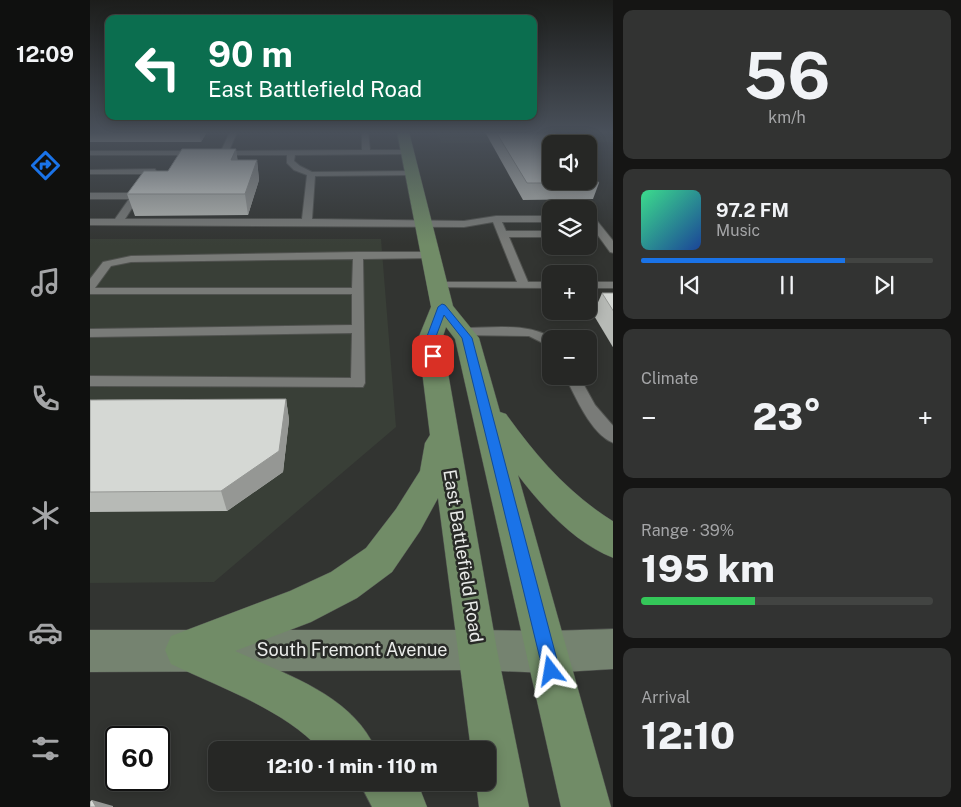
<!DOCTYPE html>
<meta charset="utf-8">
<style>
body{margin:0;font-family:"Public Sans",sans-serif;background:#323332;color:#f1f3f6;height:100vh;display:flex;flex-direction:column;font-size:19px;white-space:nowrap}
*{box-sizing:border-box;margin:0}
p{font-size:16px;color:#a4a5a7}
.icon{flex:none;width:28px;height:28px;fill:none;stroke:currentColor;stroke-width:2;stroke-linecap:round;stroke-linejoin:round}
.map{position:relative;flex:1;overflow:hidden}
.side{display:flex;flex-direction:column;gap:10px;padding:10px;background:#151514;width:348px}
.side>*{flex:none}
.banner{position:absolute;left:15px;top:15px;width:432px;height:105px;border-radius:10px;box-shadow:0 2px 12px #0003,0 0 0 1px #424442;background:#0b6e4f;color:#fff;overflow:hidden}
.controls{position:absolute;left:452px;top:135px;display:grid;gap:10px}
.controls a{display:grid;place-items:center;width:55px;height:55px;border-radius:10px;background:#262725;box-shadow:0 2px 12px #0003,0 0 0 1px #424442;font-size:25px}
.speed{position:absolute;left:15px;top:726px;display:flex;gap:10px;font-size:25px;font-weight:700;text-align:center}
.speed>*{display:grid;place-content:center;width:65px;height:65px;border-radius:50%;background:#262725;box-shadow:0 2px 12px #0003,0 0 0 1px #424442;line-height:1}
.speed .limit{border:2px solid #111;border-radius:8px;background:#fff;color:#111}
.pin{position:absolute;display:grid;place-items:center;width:42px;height:42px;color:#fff;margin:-21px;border-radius:10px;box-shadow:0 2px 8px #0006}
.me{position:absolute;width:55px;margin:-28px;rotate:346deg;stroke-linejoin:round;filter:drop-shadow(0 0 4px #0008)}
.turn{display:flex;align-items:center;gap:18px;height:105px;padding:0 20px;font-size:22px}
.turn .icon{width:65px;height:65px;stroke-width:2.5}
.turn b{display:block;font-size:35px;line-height:42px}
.big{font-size:38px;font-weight:800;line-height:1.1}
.side .widget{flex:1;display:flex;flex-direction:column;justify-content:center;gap:8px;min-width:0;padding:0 18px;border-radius:10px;background:#323332}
.side .dial{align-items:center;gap:0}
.dial b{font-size:65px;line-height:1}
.song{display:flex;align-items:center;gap:15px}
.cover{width:60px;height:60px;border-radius:8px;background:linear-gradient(135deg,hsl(150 70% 55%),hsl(220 70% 35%))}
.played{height:5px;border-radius:2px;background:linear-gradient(90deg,#1a73e8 70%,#424442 70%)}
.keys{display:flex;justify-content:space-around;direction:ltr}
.heat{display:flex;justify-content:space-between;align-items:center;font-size:28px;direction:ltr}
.charge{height:8px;border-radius:4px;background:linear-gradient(90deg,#34c759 39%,#424442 0)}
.trip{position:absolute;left:118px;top:741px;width:288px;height:50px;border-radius:10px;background:#262725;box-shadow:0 2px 12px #0003,0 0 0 1px #424442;font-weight:800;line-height:50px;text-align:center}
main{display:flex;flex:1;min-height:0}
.dock{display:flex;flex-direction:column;width:90px;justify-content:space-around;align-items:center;background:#0f100f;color:#a4a5a7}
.dock .icon{width:35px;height:35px}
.dock .selected{color:#1a73e8}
.dock b{font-size:22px;color:#f1f3f6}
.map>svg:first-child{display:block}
.built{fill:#393f37}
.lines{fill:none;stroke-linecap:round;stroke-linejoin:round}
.service-casing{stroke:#50524f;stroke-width:2}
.secondary-casing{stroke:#50524f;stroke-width:1}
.primary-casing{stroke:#50524f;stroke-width:1}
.service{fill:#797b78;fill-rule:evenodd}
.secondary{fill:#758370;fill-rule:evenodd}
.primary{fill:#718c67;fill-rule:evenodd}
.wall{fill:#b7bab6}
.shaded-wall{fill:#959794}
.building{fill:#d5d8d4;stroke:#959794}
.route{fill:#1a73e8;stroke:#114b97}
.labels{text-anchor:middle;stroke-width:5;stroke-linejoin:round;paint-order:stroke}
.near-street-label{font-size:18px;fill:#e9ebe9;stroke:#282a27}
</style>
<main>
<nav class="dock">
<b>12:09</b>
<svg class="icon selected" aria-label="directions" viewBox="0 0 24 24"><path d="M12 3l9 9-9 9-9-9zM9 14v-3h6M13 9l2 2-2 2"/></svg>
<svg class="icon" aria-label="music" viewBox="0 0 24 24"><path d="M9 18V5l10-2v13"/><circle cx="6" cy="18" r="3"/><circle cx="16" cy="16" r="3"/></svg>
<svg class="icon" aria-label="phone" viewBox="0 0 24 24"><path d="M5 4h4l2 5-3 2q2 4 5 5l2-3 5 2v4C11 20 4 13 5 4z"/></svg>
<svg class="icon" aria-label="climate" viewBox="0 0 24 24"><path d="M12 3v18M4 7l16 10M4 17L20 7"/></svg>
<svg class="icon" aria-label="car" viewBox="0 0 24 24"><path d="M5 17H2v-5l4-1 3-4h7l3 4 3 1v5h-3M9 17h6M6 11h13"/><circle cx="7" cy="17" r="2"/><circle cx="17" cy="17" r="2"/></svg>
<svg class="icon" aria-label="filters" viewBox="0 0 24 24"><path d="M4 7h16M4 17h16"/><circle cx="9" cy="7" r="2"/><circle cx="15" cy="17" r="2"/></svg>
</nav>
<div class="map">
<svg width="524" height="807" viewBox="0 0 524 807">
<rect width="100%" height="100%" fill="#323431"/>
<g class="built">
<polygon points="347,132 523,132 523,142 351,143"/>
<polygon points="0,239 291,239 306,427 124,582 0,583"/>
</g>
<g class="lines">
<g class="service-casing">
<g id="service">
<polygon points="140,132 147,132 139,151 272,150 272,132 278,132 280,150 318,150 322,152 318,154 205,155 204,161 210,166 222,172 323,171 327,173 323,175 225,176 222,219 374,221 406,216 461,216 461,222 412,222 416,231 461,231 461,237 419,237 438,282 461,282 461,288 343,287 341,285 347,282 427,282 403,222 374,227 0,225 0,219 25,219 39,199 0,199 0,193 43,193 56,174 0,174 0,170 65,169 66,171 35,219 212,219 217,175 204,170 197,163 197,155 0,155 0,151 131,151"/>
<polygon points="499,216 504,217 524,242 524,253 520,252 499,223"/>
<path d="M268 252H341L346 255 341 258 273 259 275 383 273 387 0 386V376L261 378 262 333 0 337V329L262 325V294H0V279L13 262 41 256ZM263 259 262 288H5L21 266 41 262Z"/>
<rect x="499" y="282" width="25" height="6"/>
<path d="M373 328C403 328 438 322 464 339H461V347L439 336 368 335 367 332Z"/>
<path d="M475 376H489L505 405 524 427V443C502 436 485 396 475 376Z"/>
</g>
</g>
<g class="secondary-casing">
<polygon id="secondary" points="524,629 524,669 457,673 387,670 0,672 0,630 387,630 457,631"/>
</g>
<g class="primary-casing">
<g id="primary">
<path d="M307 132H319L363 306 389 338 410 412 416 414C446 456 479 494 524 522V558C486 544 452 507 428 475L521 807H471L365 339 356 327 352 339 407 650 439 807H389L386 782H396V750H381L348 498 330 531 302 572 267 598 221 622 145 651C195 674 263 695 286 750H231C193 709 131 688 81 664L75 650 81 636 200 591 241 572 276 548 306 509 330 471 335 443 340 435 328 339 341 307Z"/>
<polygon points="269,782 324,782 330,789 337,807 282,807"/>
</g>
</g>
<use href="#service" class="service"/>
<use href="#secondary" class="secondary"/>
<use href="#primary" class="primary"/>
</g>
<g class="wall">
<polygon points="0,132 117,132 111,142 0,142"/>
<polygon points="395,132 464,132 509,183 503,199 433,200"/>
<polygon points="148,160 167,160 169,180 158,215 45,216 37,194 78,171"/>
<polygon points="512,293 524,293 524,349 503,314"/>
<polygon points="196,399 199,420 193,472 137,511 0,512 0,400"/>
</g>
<g class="shaded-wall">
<polygon points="109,132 117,132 111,142"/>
<polygon points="146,149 149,168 141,160"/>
<polygon points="167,160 169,180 158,215 155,194"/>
<polygon points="196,399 199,420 193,472 137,511 131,491"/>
<polygon points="2,800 23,806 23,807 6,807"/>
</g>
<g class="building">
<polygon points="406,132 464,132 475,144 461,144 461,181 499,181 499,171 509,183 437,183"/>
<polygon points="92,149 146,149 141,160 167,160 155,194 37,194 54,171 78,171"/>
<polygon points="512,293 524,293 524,312"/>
<polygon points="196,399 189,451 131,491 0,492 0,400"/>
<polygon points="2,800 6,807 0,807 0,802"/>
</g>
<linearGradient id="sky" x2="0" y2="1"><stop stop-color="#1c1d1b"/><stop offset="0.54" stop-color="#49505a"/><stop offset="1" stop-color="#49505a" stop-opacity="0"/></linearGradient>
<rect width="524" height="245" fill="url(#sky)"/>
<polygon class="route" points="352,304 355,305 382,338 470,671 468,677 461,679 455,677 453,671 372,338 354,315 345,339 348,356 343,359 338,356 336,339 348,307"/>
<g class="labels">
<g class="near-street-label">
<text transform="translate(373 556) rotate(81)" y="6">East Battlefield Road</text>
<text x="262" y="656">South Fremont Avenue</text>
</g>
</g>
</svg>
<div class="controls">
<a><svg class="icon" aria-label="sound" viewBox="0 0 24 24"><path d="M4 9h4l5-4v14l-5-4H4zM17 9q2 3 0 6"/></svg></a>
<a><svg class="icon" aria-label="layers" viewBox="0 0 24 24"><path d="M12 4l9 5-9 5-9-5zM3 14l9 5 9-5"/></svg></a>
<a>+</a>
<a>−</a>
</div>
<div class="speed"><div class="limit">60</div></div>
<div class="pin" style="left:343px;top:356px;background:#d93025"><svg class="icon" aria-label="arrive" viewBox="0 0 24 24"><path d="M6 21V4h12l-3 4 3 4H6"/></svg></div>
<svg class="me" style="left:461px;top:671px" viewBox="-20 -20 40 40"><path d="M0-17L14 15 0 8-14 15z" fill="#1a73e8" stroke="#fff" stroke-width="4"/></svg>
<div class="trip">12:10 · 1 min · 110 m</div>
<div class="banner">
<div class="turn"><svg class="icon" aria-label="left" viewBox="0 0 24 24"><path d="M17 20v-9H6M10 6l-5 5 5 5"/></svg><div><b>90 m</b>East Battlefield Road</div></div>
</div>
</div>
<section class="side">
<div class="widget dial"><b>56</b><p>km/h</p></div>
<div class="widget">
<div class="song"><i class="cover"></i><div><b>97.2 FM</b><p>Music</p></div></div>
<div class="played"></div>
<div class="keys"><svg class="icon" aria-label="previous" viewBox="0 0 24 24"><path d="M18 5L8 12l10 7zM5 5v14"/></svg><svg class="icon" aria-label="pause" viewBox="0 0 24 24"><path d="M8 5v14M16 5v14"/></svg><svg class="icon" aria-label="next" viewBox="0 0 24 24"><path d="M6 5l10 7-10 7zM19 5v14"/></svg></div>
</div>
<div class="widget"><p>Climate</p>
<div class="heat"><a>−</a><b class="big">23°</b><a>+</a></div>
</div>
<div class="widget"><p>Range · 39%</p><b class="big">195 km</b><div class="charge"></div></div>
<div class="widget"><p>Arrival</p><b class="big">12:10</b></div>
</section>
</main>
